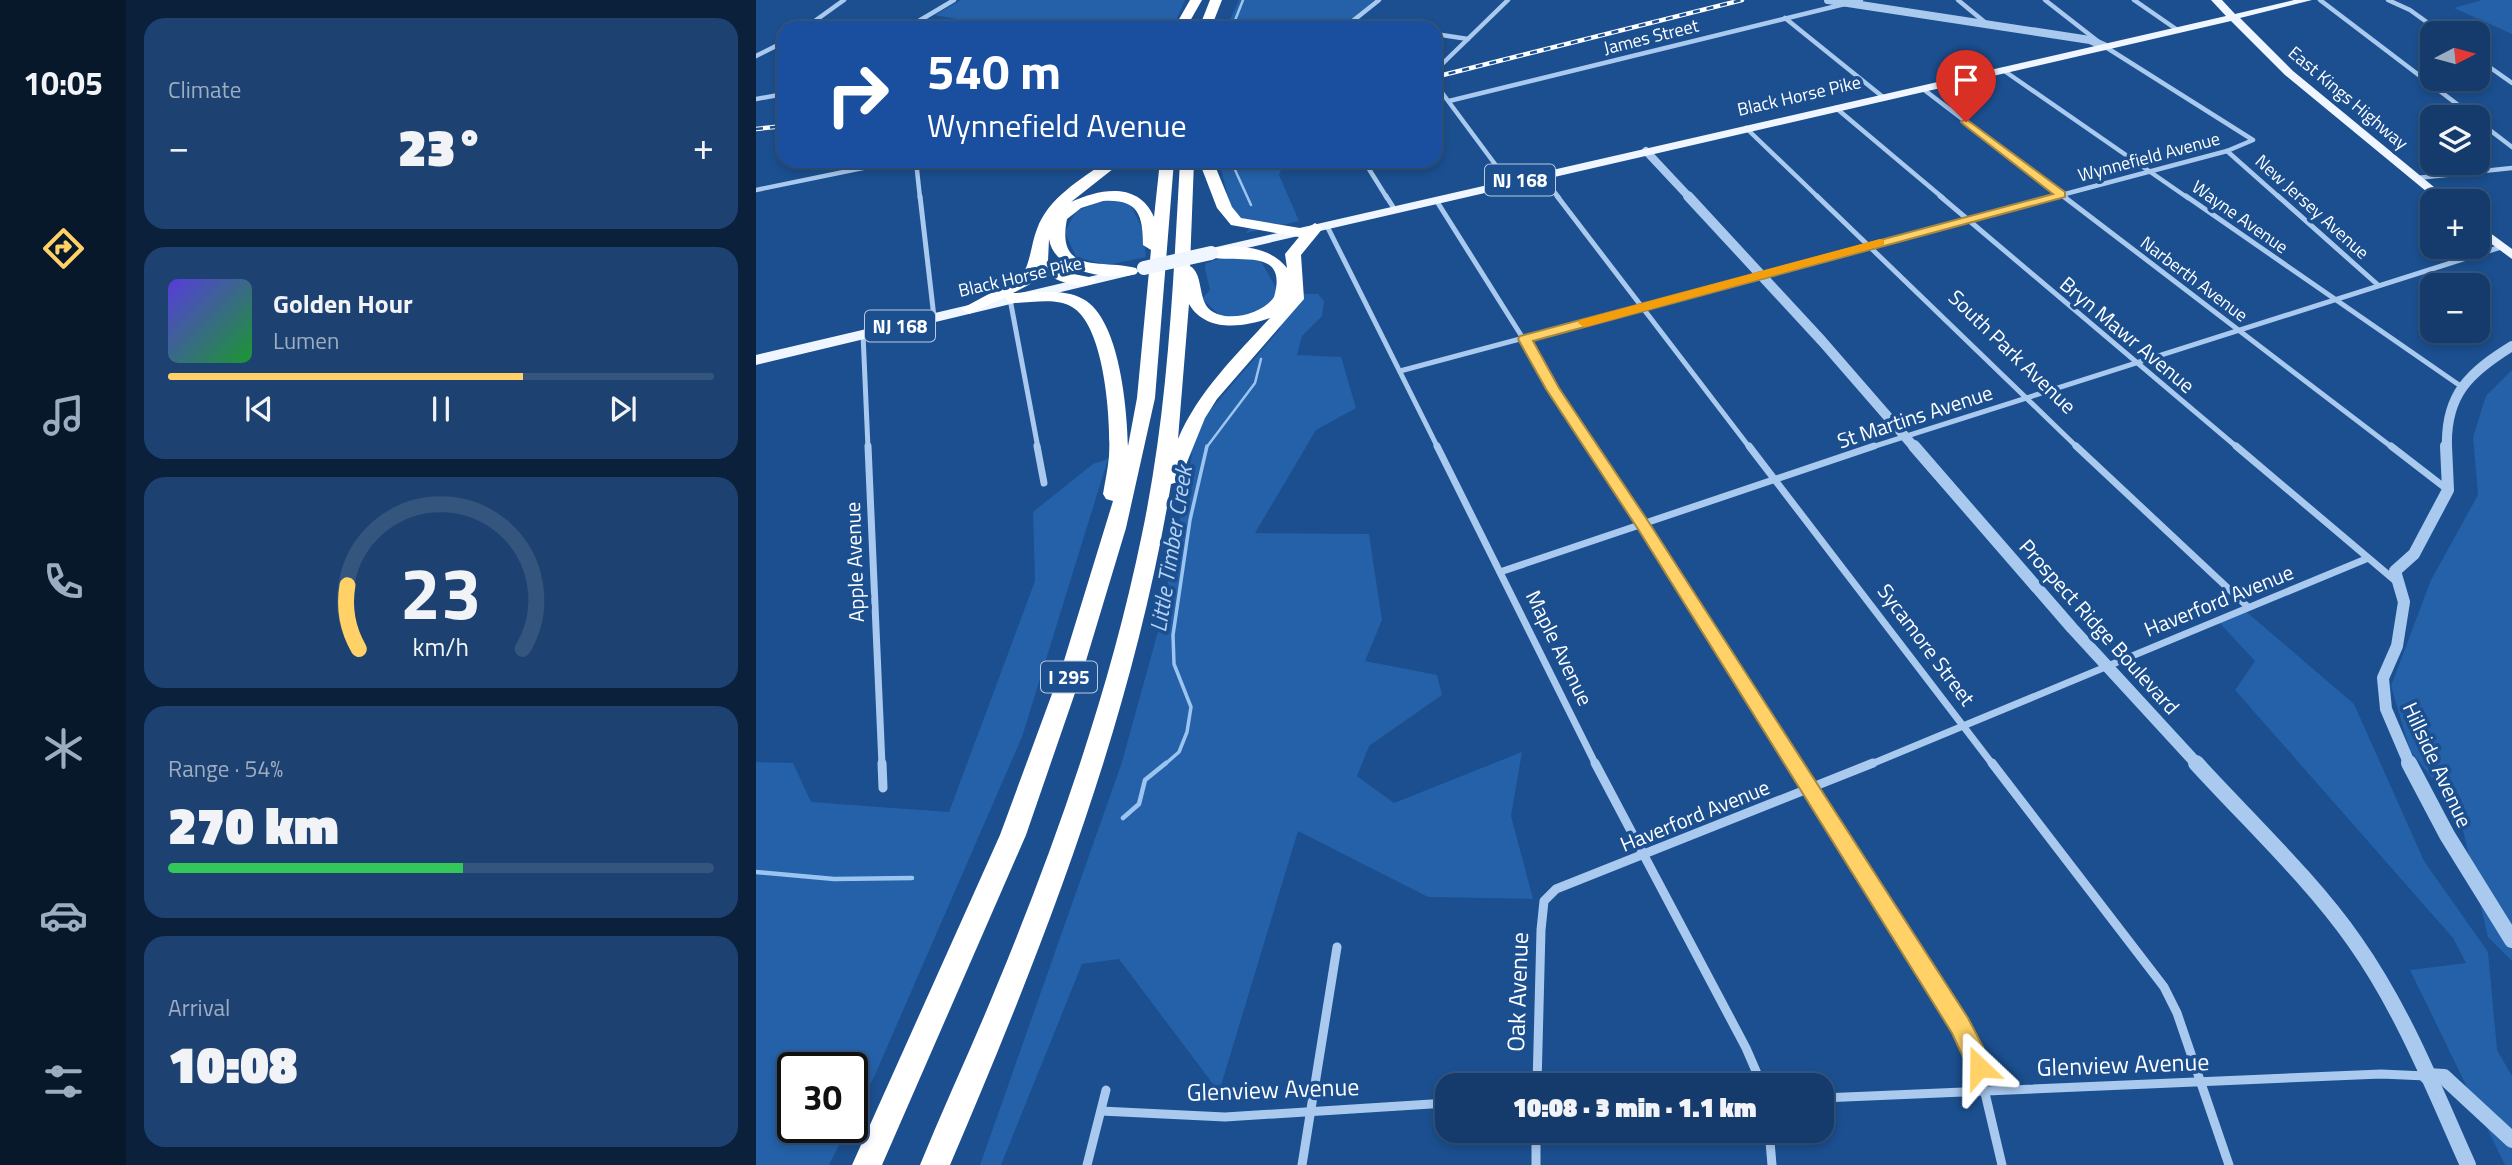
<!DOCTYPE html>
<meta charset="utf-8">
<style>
body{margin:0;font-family:"Titillium Web",sans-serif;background:#1d4271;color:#f1f3f6;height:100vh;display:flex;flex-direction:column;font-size:26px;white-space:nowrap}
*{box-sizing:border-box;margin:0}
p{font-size:23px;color:#9dadc1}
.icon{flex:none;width:38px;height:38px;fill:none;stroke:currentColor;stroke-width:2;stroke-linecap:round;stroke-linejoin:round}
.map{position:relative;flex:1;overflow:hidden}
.side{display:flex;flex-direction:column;gap:18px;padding:18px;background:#0b203b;width:630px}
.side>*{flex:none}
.hud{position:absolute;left:21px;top:21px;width:665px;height:147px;border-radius:21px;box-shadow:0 4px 10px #0003,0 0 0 2px #33557e;background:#1a4fa0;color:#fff;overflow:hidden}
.needle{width:46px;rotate:84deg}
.tools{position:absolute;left:1664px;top:21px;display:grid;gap:14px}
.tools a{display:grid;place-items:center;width:70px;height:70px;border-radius:14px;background:#143b6b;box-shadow:0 4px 10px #0003,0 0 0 2px #33557e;font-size:35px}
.speed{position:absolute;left:21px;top:1052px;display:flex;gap:14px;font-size:35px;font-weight:700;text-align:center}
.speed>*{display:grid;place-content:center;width:91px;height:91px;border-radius:50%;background:#143b6b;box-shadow:0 4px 10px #0003,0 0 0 2px #33557e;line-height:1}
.speed .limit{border:4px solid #111;border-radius:10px;background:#fff;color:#111}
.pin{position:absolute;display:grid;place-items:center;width:60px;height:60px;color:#fff;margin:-72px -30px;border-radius:50% 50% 50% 0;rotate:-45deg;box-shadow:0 0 7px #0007}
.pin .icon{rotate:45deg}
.me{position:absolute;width:77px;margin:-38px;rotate:337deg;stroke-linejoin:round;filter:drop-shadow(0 0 5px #0008)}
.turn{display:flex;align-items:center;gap:24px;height:147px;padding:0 35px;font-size:32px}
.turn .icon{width:91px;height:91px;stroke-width:2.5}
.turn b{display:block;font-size:49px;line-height:60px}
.big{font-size:52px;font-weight:800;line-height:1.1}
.side .card{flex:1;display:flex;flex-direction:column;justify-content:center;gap:10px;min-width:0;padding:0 24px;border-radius:21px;background:#1d4271}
.side .dial{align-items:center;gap:0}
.dial svg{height:182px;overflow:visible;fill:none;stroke:#33557e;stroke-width:7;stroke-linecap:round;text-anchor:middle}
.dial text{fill:#f1f3f6;stroke:none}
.song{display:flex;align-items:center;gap:21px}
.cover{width:84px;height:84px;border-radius:10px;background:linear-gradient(135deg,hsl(250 70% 55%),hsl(130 70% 35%))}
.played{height:7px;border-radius:4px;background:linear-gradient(90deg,#ffd166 65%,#33557e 65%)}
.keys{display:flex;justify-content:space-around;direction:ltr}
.heat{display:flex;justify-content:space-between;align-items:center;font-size:38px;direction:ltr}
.charge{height:10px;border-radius:5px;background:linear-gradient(90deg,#34c759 54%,#33557e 0)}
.trip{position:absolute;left:679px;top:1073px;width:399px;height:70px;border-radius:21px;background:#143b6b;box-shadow:0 4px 10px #0003,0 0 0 2px #33557e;font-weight:800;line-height:70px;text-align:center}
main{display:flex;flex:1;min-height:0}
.dock{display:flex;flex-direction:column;width:126px;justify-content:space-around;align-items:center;background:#08182b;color:#9dadc1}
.dock .icon{width:49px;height:49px}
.dock .active{color:#ffd166}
.dock b{font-size:32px;color:#f1f3f6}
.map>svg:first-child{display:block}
.green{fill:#2461a8}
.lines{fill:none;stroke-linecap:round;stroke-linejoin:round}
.stream-far2{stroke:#9cc4f0;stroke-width:2.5}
.stream-far1{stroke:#9cc4f0;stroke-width:3.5}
.stream{stroke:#9cc4f0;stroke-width:4.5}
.minor-far3{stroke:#a9c9ee;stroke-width:4.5}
.minor-far2{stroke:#a9c9ee;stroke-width:5}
.minor-far1{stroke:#a9c9ee;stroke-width:7}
.minor{stroke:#a9c9ee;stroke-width:9}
.tertiary-far3{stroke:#a9c9ee;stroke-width:8}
.tertiary-far2{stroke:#a9c9ee;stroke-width:10}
.tertiary-far1{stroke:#a9c9ee;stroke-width:12}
.tertiary{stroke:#a9c9ee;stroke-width:16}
.primary{fill:#f0f6ff;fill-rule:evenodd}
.motorway{fill:#fff;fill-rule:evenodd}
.rail-casing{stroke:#fff;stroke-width:4.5}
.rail{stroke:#1b4f8f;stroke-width:2.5;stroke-dasharray:7;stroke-linecap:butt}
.primary-bridge{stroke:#f0f6ff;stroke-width:14}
.route{fill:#ffd166;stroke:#a68842;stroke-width:2}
.slow{fill:#f59e0b}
.labels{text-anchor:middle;stroke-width:7;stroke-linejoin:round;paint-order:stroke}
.far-street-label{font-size:18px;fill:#fff;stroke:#1b4f8f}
.shield{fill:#1b4f8f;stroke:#bbcadd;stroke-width:2}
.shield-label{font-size:19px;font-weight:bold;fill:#fff}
.street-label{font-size:21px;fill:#fff;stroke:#1b4f8f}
.water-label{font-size:23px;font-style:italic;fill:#b5d3f5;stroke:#1b4f8f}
.near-street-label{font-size:24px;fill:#fff;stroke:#1b4f8f}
</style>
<main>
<nav class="dock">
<b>10:05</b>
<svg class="icon active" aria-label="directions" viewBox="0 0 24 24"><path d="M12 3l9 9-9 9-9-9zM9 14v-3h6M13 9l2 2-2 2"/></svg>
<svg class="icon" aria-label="music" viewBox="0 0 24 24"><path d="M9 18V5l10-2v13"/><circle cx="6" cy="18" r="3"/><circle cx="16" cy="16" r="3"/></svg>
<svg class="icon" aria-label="phone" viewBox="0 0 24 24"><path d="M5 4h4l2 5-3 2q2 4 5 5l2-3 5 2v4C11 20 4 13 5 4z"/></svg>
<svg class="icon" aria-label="climate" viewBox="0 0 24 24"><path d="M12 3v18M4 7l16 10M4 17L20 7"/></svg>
<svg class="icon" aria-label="car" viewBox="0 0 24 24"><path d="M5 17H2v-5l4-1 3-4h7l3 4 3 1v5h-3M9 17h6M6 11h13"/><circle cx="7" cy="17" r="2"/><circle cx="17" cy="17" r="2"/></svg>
<svg class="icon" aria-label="filters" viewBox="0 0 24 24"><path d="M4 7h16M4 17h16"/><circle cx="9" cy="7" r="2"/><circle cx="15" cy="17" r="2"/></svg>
</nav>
<section class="side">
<div class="card"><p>Climate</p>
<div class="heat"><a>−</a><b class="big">23°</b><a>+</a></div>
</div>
<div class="card">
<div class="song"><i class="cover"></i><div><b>Golden Hour</b><p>Lumen</p></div></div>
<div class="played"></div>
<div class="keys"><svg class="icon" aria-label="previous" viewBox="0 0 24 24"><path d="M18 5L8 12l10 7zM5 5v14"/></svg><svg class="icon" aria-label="pause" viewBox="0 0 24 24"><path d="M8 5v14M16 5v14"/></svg><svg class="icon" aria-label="next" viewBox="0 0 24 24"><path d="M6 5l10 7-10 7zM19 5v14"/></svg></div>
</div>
<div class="card dial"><svg viewBox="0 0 100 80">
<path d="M14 69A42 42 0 1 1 86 69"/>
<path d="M14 69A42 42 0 0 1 9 41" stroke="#ffd166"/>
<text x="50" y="56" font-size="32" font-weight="700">23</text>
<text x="50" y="72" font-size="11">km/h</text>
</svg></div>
<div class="card"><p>Range · 54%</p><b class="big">270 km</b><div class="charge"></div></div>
<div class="card"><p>Arrival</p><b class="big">10:08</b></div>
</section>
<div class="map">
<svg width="1756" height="1165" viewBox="0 0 1756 1165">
<rect width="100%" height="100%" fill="#1b4f8f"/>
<g class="green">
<polygon points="205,0 429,0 417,28 249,28 179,15"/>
<polygon points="483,0 618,0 588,28 470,28"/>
<polygon points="1726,0 1756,0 1756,34 1698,8"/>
<polygon points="463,161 529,161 523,175 543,221 490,233 495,225 476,214"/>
<polygon points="351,199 374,203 387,231 390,257 351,265 320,257 309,232 320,211"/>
<polygon points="485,257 505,261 523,293 562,294 568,301 566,316 546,336 541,355 585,357 600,408 560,430 499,533 613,534 626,620 609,661 681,675 686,695 613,746 601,776 638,803 766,752 755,816 777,899 672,897 542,831 463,1092 363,959 326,964 245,1165 224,1165 366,762 404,624 435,461 437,430 524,329 514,305 494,316 468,319 446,299 454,290 449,269 450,263 463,259"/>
<polygon points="1756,370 1756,961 1732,937 1703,813 1654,750 1635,686 1675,580 1722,495 1717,437 1730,396"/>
<polygon points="352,459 266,737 118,1077 96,1119 96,1068 37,1068 37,1127 92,1127 73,1165 0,1165 0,762 37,763 55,802 193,812 279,581 277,512 337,464"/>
<polygon points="1486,608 1598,704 1668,861 1732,952 1741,1050 1756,1076 1756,1165 1749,1165 1654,970 1710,963 1697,938 1479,690 1499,661 1460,619"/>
</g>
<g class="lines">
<g class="stream-far2">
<polyline points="476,28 487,0"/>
<polyline points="475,161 495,205"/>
<polyline points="450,448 499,383 505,359"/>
</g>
<polyline class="stream-far1" points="408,765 423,752 431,732 435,707 418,664 417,635 434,520 451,446"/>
<g class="stream">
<polyline points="367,818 383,804 389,780 410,763"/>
<polyline points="0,872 78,879 156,878"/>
</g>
<g class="minor-far3">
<polyline points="1202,0 1231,24"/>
<polyline points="1289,0 1348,46 1497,140 1471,151 1294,198"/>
<polyline points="1378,0 1420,29"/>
<polyline points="1564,0 1718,117"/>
<polyline points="1632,0 1654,10 1686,33"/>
<polyline points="1029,18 1127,97"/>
<polyline points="599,21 644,28"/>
<polyline points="49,28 88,0"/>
<polyline points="151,28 198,0"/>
<polyline points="588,28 623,0"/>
<polyline points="679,34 712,39"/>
<polyline points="0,56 28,42"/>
<polyline points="1722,59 1756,83"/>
<polyline points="681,69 752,0"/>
<polyline points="1247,70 1432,198"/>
<polyline points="681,86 753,183"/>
<polyline points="1167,89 1310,198"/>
<polyline points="0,99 28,94"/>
<polyline points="693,101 1105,0"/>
<polyline points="1080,108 1187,198"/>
<polyline points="1722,121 1756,147"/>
<polyline points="990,128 1063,198"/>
<polyline points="1471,151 1524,198"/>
<polyline points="160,161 164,198"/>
<polyline points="608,161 631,198"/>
<polyline points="160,167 187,161"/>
<polyline points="785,175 803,198"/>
<polyline points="1661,178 1756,168"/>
<polyline points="0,190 141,161"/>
</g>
<g class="minor-far2">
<polyline points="164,196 178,317"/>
<polyline points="630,196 639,210"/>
<polyline points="801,196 994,448"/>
<polyline points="1061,196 1322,448"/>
<polyline points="1184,196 1482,448"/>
<polyline points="1307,196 1637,448"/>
<polyline points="1430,196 1706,387"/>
<polyline points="1522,196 1622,285"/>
<polyline points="680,200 836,448"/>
<polyline points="571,226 682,448"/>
<polyline points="254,299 282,448"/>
<polyline points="107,334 112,448"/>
<polyline points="644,371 1301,196"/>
<polyline points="1113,448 1745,247"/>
</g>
<g class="minor-far1">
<polyline points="112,446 126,765"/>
<polyline points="281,446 288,483"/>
<polyline points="681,446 840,765"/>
<polyline points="835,446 1039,765"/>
<polyline points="993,446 1237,765"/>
<polyline points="1320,446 1492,607"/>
<polyline points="1480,446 1642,583"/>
<polyline points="1635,446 1692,490"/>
<polyline points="744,572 1118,446"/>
<polyline points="1113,765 1610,559"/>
</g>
<g class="minor">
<polyline points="126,763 127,788"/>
<polyline points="839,763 990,1048 1006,1085"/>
<polyline points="1038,763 1204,1025 1220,1055 1246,1165"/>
<polyline points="1236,763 1408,987 1421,1013 1473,1165"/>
<polyline points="781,1085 785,930 788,901 800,889 1117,763"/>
<polyline points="1066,1098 1625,1074 1670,1076"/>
<polyline points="345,1111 469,1117 691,1103"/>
<polyline points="780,1130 780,1165"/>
<polyline points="1013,1130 1016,1165"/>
<polyline points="331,1165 350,1090"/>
<polyline points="546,1165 581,947"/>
</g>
<g class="tertiary-far3">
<polyline points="1072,0 1334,40 1348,46"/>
<polyline points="890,151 934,198"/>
</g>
<g class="tertiary-far2">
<polyline points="932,196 1066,341 1159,448"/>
<path d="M1691 448C1689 394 1714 372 1756 346"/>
</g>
<g class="tertiary-far1">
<polyline points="1158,446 1316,628 1442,765"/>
<polyline points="1654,765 1630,709 1627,678 1641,646 1648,602 1639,571 1658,554 1692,490 1690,446"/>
</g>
<g class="tertiary">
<path d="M1440 763C1491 819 1556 880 1599 942 1647 1010 1678 1089 1712 1165"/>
<polyline points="1653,763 1691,835 1756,940"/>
<polyline points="1671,1076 1688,1077 1756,1140"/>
</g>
<g class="primary">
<polygon points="1455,0 1466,0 1479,14 1538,0 1556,0 1484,18 1537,71 1695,201 1682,201 1529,75 1475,21 456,256 449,252 456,248 1470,16"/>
<polygon points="1722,224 1756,249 1756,259 1722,234"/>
<polygon points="375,267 382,271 380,274 0,365 0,355"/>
</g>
<g class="motorway">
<polygon points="434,0 446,0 430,28 418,28"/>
<polygon points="454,0 466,0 455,28 443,28"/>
<path d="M351 161H367L315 202C345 188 383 182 398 217L404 161H418L399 398 370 528 329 664 270 835 126 1165H96L244 835 307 664 357 501 350 499 347 494C349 481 352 469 353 456 355 422 349 326 316 307 301 297 274 303 257 303L251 301 250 297 213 314 205 309 266 276C275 261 275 244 281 229 292 198 325 179 351 161ZM347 201C381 199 387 213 387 245L395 250 381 398 372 446C371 409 364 319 327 299 307 288 279 293 257 293L278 282 285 271C298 280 328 293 340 281L338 278 312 273 292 261 293 239C298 272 352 281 380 274L382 271 380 268C344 259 300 275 311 219L325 208Z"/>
<path d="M424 161H438L434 266C447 273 442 298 453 309 469 324 507 314 518 297 535 239 465 270 447 253L449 250C475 243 514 245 531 268L529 254 543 237 475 225 461 208 443 161H457L476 207 485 218 550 229 559 223 567 228 545 255 548 299 461 399 449 418 425 477 422 482 415 484C376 721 288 945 194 1165H164C188 1106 215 1049 239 990 300 843 354 690 386 534 412 410 417 286 424 161ZM433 304C449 332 486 328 514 318 479 356 442 392 422 439Z"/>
</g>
<g class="rail-casing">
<g id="rail">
<polyline points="679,77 986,0"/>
<polyline points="0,129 28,126"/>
</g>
</g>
<use href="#rail" class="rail"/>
<polyline class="primary-bridge" points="388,268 455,253"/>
</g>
<polygon class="route" points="1210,119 1309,192 1309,197 777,341 803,388 892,521 1212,1018 1227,1047 1234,1067 1230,1074 1223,1078 1215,1074 1196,1033 882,529 790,389 762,339 764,336 1297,194 1207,124 1205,122"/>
<polygon class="slow" points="1124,239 1128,240 1128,245 833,326 828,327 822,323 824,320"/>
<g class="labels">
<g class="far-street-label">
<text transform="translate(895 37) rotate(-14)" y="6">James Street</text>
<text transform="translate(1043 96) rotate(-13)" y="6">Black Horse Pike</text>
<text transform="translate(1592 98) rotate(40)" y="6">East Kings Highway</text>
<text transform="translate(1393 157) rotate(-15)" y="6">Wynnefield Avenue</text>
<text transform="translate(1556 207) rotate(42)" y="6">New Jersey Avenue</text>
<text transform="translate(1484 217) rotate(35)" y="6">Wayne Avenue</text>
<text transform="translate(264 277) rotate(-13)" y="6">Black Horse Pike</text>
<text transform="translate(1438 279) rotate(37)" y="6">Narberth Avenue</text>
</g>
<g class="shield">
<rect x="729" y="164.5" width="70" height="31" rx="5"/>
<rect x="109" y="310.5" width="70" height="31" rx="5"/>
<rect x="285" y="661.5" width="56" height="31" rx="5"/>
</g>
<g class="shield-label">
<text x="764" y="187">NJ 168</text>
<text x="144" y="333">NJ 168</text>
<text x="313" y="684">I 295</text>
</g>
<g class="street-label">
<text transform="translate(1371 335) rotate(40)" y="7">Bryn Mawr Avenue</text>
<text transform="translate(1256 352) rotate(44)" y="7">South Park Avenue</text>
<text transform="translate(1159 417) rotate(-18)" y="7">St Martins Avenue</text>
<text transform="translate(99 562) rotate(-92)" y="7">Apple Avenue</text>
<text transform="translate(1463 601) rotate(-22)" y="7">Haverford Avenue</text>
<text transform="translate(1343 627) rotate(48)" y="7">Prospect Ridge Boulevard</text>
<text transform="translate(1170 645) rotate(53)" y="7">Sycamore Street</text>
<text transform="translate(803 648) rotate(64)" y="7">Maple Avenue</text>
<text transform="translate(1681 765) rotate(65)" y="7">Hillside Avenue</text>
<text transform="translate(939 816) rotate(-22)" y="7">Haverford Avenue</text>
</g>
<g class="water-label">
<text transform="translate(415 549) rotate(-81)" y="8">Little Timber Creek</text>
</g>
<g class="near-street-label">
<text transform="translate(762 992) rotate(-88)" y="8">Oak Avenue</text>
<text transform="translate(1367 1065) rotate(-2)" y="8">Glenview Avenue</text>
<text transform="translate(517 1090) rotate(-2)" y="8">Glenview Avenue</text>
</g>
</g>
</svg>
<div class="tools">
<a><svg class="needle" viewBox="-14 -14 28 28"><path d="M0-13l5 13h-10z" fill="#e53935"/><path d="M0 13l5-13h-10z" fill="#9dadc1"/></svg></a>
<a><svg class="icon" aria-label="layers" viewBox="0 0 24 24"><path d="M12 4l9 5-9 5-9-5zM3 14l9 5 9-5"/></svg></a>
<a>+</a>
<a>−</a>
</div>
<div class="speed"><div class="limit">30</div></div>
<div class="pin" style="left:1210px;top:122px;background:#d93025"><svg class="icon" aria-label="arrive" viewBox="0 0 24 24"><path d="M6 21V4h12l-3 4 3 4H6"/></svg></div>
<svg class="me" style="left:1223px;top:1067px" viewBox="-20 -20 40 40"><path d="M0-17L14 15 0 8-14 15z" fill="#ffd166" stroke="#fff" stroke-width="4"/></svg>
<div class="trip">10:08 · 3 min · 1.1 km</div>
<div class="hud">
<div class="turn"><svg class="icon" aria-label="right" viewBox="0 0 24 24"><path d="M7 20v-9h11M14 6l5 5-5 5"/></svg><div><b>540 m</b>Wynnefield Avenue</div></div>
</div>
</div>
</main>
